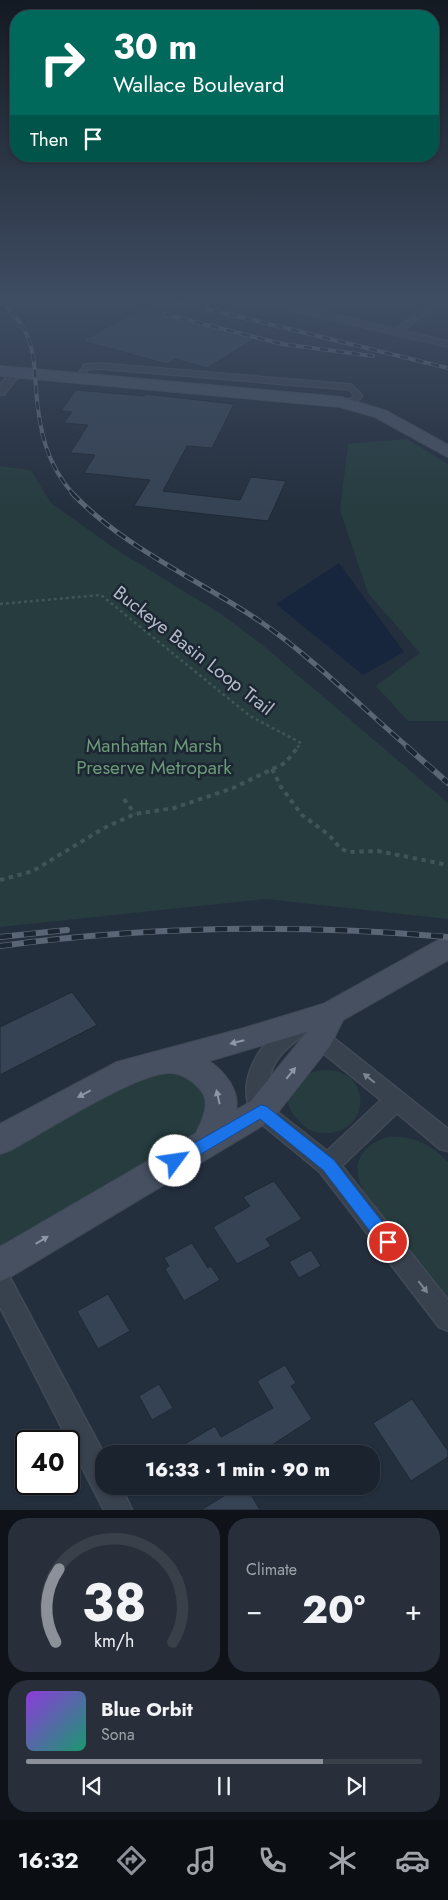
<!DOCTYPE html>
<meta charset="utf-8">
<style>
body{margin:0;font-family:Jost,sans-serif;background:#282f3a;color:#f1f3f6;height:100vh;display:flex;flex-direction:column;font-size:19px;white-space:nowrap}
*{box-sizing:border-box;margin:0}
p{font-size:16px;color:#a0a4aa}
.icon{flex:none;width:28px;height:28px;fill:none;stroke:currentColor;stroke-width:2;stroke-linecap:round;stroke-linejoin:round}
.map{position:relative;height:1510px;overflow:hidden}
.side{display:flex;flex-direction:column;gap:8px;padding:8px;background:#0f1319;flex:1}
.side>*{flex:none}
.banner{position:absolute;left:10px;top:10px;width:429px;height:152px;border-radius:20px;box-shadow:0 1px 4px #0004,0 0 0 1px #39404a;background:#00695c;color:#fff;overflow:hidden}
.speed{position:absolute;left:15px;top:1430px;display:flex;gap:10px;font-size:25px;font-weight:700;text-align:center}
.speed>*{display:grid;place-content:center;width:65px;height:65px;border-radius:50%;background:#1b232e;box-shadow:0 1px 4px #0004,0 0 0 1px #39404a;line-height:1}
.speed .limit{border:2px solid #111;border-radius:8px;background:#fff;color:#111}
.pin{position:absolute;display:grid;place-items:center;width:42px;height:42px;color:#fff;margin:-21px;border:2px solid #fff;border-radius:50%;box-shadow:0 1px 5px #0007}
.me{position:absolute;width:55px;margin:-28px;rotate:59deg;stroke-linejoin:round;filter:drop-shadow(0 0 4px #0008)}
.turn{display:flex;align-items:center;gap:18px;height:105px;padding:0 20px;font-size:22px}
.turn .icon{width:65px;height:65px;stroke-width:2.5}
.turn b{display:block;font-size:35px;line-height:42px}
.then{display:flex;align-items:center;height:48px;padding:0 20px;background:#0003;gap:10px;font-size:19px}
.big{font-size:38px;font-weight:800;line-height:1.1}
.side .tile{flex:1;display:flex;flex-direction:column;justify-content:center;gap:8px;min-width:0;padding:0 18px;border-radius:20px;background:#282f3a}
.side .dial{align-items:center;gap:0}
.dial svg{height:130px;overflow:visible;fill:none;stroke:#39404a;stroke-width:7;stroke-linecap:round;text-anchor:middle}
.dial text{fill:#f1f3f6;stroke:none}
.song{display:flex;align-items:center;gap:15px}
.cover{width:60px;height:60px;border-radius:8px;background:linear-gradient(135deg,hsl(270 70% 55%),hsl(160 70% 35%))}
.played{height:5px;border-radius:2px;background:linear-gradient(90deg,#8c9099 75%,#39404a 75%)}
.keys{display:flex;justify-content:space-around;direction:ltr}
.heat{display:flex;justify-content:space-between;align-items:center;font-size:28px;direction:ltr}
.side .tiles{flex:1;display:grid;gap:8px;grid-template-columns:1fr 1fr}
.tile:last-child{grid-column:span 2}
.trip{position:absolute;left:95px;top:1445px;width:285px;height:50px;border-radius:20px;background:#1b232e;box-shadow:0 1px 4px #0004,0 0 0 1px #39404a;font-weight:800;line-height:50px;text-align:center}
.tab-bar{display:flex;height:80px;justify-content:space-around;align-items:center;background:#0b0e12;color:#a0a4aa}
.tab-bar .icon{width:35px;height:35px}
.tab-bar .active{color:#8c9099}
.tab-bar b{font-size:22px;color:#f1f3f6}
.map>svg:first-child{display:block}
.green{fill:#263c3f}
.water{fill:#17263c}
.building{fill:#364354;stroke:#1f2835}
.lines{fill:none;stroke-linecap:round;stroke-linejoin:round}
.lane-casing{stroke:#414a57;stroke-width:8}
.street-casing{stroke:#414a57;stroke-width:3}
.secondary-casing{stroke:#414a57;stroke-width:2}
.path-far1{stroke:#3f5557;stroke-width:2.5;stroke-dasharray:3 3;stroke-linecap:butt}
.path{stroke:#3f5557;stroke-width:4;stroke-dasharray:4.5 4.5;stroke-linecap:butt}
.lane{stroke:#38414e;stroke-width:5.5}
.street{fill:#38414e;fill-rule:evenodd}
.secondary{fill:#465061;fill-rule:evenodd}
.rail-far2-casing{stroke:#5a6575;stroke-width:4}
.rail-far1-casing{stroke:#5a6575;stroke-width:5}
.rail-casing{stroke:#5a6575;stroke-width:6}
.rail-far2{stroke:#1d2633;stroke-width:2.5;stroke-dasharray:8;stroke-linecap:butt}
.rail-far1{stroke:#1d2633;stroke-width:3;stroke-dasharray:10;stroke-linecap:butt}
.rail{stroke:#1d2633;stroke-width:4.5;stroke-dasharray:12;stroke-linecap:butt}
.oneway{fill:#8e96a5}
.oneway2{fill:#7c8592}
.route{fill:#1a73e8;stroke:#114b97}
.labels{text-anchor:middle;stroke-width:5;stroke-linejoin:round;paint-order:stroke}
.street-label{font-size:19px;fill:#b4bcc9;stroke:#1d2633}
.park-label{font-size:19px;fill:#6b9a76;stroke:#1d2633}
</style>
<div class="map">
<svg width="448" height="1510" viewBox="0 0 448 1510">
<rect width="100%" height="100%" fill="#242f3e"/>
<g class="green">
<polygon points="8,299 51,299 26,311"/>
<polygon points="407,439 448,464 448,721 408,721 376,686 420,653 368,593 340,510 348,444"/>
<polygon points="0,466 31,470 51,503 117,550 221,614 260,643 448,803 448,919 266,899 0,927"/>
<path d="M325 1070C373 1069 373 1136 321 1133 311 1132 304 1127 298 1120 274 1095 296 1072 325 1070Z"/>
<polygon points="159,1071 192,1074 211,1096 204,1122 194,1133 0,1249 0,1154 139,1079"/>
<path d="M388 1137C413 1135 431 1144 448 1162V1301C428 1276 363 1203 358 1176 354 1156 370 1142 388 1137Z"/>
</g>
<polygon class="water" points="339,563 404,652 363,675 276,604"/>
<g class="building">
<polygon points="142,309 256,338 207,368 175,359 167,364 82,341"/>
<polygon points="76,390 144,396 145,394 234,404 212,448 187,446 163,491 240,500 251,477 286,481 268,521 134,506 150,480 84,473 95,455 70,453 88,425 64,423 72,412 61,411"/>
<polygon points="72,992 97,1025 0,1075 0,1027"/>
<polygon points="274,1181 302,1219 266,1239 271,1246 237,1264 213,1227 250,1206 243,1197"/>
<polygon points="192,1243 208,1268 211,1266 220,1280 184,1301 165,1269 169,1266 164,1258"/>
<polygon points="311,1250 321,1266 299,1278 289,1262"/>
<polygon points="108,1294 130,1331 98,1349 77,1311"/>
<polygon points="285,1365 296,1383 291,1386 312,1419 258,1454 168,1454 215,1426 221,1437 273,1408 257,1381"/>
<polygon points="159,1384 173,1408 152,1420 139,1396"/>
<polygon points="412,1399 448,1451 448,1457 411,1481 373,1423"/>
<polygon points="240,1486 246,1486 260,1510 201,1510"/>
</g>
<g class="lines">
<g class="lane-casing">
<g id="lane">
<polyline points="257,299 396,332"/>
<polyline points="441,299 396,332 448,344"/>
<polyline points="314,312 336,299"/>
<polyline points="79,378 86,367 100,366 350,387 359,396 349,403"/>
</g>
</g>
<g class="street-casing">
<g id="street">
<polygon points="17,369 22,372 4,394 0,395 0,385 13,370"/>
<path d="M301 1017 308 1019 311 1025 308 1031C278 1055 263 1066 271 1107L327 1151 381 1100 312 1044 309 1038 312 1032 319 1030 326 1032 448 1129V1151L440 1149 397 1113 342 1166 448 1300V1331L439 1327 320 1172 253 1117C237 1085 253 1053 278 1032 286 1026 292 1020 301 1017Z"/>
<polygon points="0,1271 8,1274 104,1454 104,1486 121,1486 132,1510 104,1510 0,1307"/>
</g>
</g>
<g class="secondary-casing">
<g id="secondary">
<polygon points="0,366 341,397 387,411 448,445 448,457 375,417 340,407 0,376"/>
<path d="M448 937V960L343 1020 330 1046 272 1120 12 1276 0 1281V1247L196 1133C203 1119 212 1101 199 1088 192 1080 179 1072 169 1073 136 1073 44 1132 11 1150L0 1154V1124L117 1062 244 1028 323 1004 438 940ZM307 1032 250 1102 236 1110C240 1090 224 1071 209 1061Z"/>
</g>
</g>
<polyline class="path-far1" points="0,604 101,595 250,716 301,743 297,748"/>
<g class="path">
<polyline points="272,769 281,787 302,815 329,835 340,848 348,852 378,851 448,865"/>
<polyline points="124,799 135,814"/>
<polyline points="0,880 33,871 104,828 135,814 174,808 233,788 285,763 298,747"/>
</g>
<use href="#lane" class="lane"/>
<use href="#street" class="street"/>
<use href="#secondary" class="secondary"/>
<g class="rail-far2-casing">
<g id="rail-far2">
<polyline points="167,299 448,368"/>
<path d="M0 300C9 309 18 318 24 329 34 347 35 369 36 389 39 429 46 464 74 495"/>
<polyline points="164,314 282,344 373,356"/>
</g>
</g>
<g class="rail-far1-casing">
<path id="rail-far1" d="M72 493C123 547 197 579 258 620 311 656 360 706 409 748"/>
</g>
<g class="rail-casing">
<g id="rail">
<polyline points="407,747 448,783"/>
<polyline points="0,937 67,930"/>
<path d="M0 946C150 926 298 924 448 937"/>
</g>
</g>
<use href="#rail-far2" class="rail-far2"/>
<use href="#rail-far1" class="rail-far1"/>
<use href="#rail" class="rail"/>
</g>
<defs><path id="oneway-solid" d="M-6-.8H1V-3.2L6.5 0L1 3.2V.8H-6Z" transform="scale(1.25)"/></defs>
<g class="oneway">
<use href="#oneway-solid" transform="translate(237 1042) rotate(166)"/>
<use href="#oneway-solid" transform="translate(291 1073) rotate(-51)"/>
<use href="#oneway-solid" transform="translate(84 1094) rotate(152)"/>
<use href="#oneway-solid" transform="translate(218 1097) rotate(-103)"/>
<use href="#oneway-solid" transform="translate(42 1240) rotate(-31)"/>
</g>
<g class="oneway2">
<use href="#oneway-solid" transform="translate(369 1078) rotate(-141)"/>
<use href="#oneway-solid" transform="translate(423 1287) rotate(52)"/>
</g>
<linearGradient id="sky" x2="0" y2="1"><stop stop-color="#141a22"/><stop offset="0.59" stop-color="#3f4d63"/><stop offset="1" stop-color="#3f4d63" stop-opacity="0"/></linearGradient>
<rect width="448" height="510" fill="url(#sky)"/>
<polygon class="route" points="261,1105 266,1106 334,1160 394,1237 396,1242 394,1247 388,1249 382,1247 323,1170 260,1119 181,1166 175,1168 170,1166 168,1161 170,1157"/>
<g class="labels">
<g class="street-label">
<text transform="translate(194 650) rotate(38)" y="7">Buckeye Basin Loop Trail</text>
</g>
<g class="park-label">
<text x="154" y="752">Manhattan Marsh<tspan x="154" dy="22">Preserve Metropark</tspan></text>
</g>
</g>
</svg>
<div class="speed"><div class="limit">40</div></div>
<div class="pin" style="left:388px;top:1242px;background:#d93025"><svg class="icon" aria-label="arrive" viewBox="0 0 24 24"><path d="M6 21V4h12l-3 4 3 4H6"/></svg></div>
<svg class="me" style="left:175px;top:1161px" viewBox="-20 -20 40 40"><circle r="19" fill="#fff"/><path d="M0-13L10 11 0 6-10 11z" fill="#1a73e8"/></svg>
<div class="trip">16:33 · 1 min · 90 m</div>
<div class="banner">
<div class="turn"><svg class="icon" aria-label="right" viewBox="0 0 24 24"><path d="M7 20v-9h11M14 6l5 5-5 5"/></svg><div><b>30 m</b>Wallace Boulevard</div></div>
<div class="then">Then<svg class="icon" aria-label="arrive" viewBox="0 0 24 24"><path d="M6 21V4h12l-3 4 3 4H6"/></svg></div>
</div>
</div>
<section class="side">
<div class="tiles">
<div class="tile dial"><svg viewBox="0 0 100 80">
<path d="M14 69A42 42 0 1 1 86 69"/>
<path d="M14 69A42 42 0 0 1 16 24" stroke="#8c9099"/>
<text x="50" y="56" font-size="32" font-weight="700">38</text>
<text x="50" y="72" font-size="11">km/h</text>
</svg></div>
<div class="tile"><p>Climate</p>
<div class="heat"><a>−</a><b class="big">20°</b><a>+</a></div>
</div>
<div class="tile">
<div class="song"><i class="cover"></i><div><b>Blue Orbit</b><p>Sona</p></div></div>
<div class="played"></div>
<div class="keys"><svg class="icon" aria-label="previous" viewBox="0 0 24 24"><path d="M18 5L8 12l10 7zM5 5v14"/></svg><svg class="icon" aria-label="pause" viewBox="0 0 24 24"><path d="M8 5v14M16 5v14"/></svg><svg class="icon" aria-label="next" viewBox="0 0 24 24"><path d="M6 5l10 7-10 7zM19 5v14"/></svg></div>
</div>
</div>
</section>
<nav class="tab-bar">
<b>16:32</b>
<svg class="icon active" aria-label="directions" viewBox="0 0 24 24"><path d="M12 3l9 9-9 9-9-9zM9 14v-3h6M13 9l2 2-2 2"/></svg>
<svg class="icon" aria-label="music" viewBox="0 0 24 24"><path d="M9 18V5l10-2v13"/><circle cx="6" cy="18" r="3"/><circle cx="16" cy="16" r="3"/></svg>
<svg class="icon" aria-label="phone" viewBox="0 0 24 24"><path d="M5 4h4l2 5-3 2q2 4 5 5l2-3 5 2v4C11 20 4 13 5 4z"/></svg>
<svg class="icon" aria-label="climate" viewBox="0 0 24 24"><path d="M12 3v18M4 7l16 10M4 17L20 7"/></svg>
<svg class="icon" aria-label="car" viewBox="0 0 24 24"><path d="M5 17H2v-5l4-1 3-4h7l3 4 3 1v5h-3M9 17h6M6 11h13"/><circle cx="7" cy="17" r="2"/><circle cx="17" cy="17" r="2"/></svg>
</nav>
